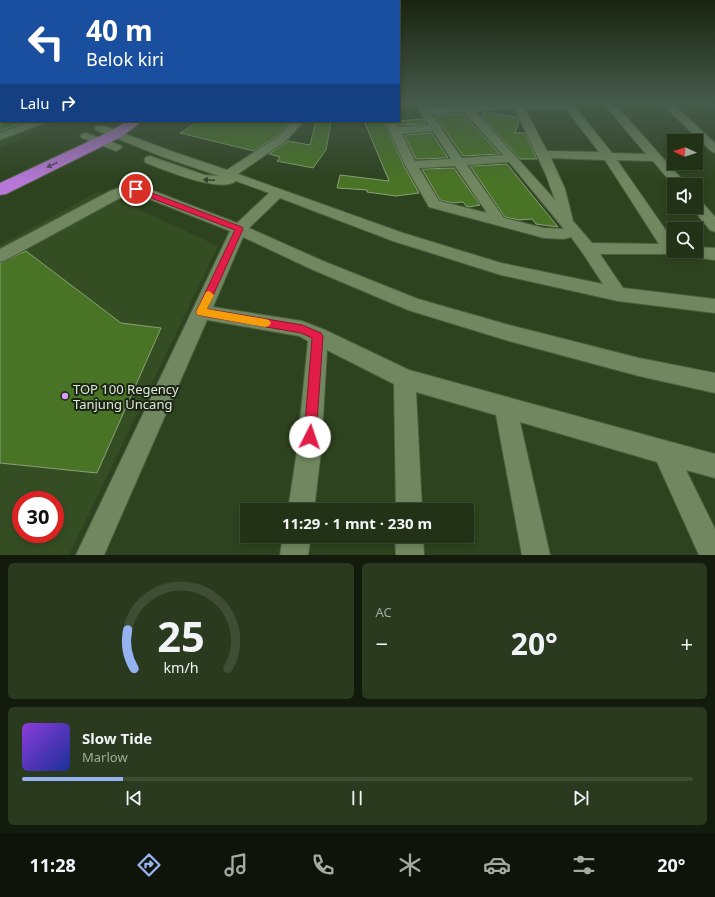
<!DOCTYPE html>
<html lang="id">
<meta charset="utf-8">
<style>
body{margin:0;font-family:"Noto Sans",sans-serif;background:#2a3a1f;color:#f1f3f6;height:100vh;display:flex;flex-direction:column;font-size:15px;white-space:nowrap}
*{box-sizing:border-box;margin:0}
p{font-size:13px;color:#a2aaa1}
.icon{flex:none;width:22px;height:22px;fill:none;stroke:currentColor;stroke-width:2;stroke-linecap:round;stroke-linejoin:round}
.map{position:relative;height:555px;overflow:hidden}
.drawer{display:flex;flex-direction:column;gap:8px;padding:8px;background:#131c0c;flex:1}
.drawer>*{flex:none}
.hud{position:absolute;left:0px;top:0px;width:400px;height:122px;box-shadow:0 2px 6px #0003,0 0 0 1px #3f4d35;background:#1a4fa0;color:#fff;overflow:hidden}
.needle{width:26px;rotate:274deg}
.buttons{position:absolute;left:667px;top:134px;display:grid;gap:8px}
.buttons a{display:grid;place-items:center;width:36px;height:36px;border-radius:0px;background:#223216;box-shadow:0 2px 6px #0003,0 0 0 1px #3f4d35;font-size:20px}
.speed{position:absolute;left:12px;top:491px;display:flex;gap:8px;font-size:20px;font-weight:700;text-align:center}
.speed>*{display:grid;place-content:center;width:52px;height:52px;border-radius:50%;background:#223216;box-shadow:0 2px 6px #0003,0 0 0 1px #3f4d35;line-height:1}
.speed .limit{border:6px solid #d22;background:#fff;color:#111}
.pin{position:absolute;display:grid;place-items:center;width:34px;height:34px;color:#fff;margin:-17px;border:2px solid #fff;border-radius:50%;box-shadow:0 1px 4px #0007}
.me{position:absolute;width:44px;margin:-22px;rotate:4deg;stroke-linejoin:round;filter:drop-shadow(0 0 3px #0008)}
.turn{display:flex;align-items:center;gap:14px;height:84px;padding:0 20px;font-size:18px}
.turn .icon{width:52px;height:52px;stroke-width:2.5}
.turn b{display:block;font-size:28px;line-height:34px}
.then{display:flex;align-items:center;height:38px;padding:0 20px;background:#0003;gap:8px;font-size:15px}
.big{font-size:30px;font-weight:700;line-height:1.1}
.drawer .card{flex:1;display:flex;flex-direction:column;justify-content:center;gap:6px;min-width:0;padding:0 14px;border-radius:6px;background:#2a3a1f}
.drawer .dial{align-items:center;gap:0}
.dial svg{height:104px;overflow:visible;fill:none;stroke:#3f4d35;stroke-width:7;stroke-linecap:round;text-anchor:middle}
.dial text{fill:#f1f3f6;stroke:none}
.song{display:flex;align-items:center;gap:12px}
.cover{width:48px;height:48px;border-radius:6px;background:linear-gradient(135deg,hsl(270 70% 55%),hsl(230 70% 35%))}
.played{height:4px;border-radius:2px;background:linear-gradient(90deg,#95b2f1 15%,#3f4d35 15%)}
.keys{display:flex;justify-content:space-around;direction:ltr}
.heat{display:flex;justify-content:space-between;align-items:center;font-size:22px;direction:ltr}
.drawer .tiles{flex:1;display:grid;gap:8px;grid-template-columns:1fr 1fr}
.card:last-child{grid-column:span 2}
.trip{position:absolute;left:240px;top:503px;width:234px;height:40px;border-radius:0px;background:#223216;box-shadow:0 2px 6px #0003,0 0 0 1px #3f4d35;font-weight:700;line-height:40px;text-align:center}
.tabs{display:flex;height:64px;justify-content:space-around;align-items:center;background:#0e1409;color:#a2aaa1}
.tabs .icon{width:28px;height:28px}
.tabs .current{color:#95b2f1}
.tabs b{font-size:18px;color:#f1f3f6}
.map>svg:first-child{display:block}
.built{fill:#354d22;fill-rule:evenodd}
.building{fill:#497325;stroke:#89a179}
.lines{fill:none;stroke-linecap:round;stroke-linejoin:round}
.minor-casing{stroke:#4d5e3f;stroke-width:2}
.highway-casing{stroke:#4d5e3f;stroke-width:2}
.minor{fill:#708760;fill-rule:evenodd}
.highway{fill:#b777d8;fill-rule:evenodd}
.oneway{fill:#5a4663}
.oneway2{fill:#35422c}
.route{fill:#e11d48;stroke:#92132f}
.slow{fill:#f59e0b}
.poi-dot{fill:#d89bf8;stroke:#1c2515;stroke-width:1.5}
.labels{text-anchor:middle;stroke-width:4;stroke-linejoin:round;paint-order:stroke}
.near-poi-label{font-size:13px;fill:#ddead5;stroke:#1c2515;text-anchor:start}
</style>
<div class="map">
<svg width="715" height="555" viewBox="0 0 715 555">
<rect width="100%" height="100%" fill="#2d421e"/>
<g class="built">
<polygon points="0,103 1,121 61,121 0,148"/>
<path d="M99 191 218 246 69 555H0V245ZM21 500H55V534H21Z"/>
</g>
<g class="building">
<polygon points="484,112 517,117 519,121 515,133 525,133 537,159 520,159 482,117"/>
<polygon points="463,114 500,154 463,156 434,115"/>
<polygon points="423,119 426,124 400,125 397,121"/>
<polygon points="0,121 27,121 0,131"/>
<polygon points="199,121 291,121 278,135 254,151 180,133"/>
<polygon points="316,121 331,121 326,150 313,168 277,161 280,157 269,154 288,141 310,145"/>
<polygon points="364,121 384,121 404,166 419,193 396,196 367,192 367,190 337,188 340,175 389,181"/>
<polygon points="432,133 448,158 416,159 404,135"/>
<polygon points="507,164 558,227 536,224 532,219 519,220 505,217 470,166"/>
<polygon points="454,168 480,205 469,207 466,206 463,202 453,203 440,200 422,169"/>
<polygon points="26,251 121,323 161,328 97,473 0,463 0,263"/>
</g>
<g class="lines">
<g class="minor-casing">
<g id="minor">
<path d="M414 103H424L427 108 459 106 457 103H468L470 105 512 103H572L612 153 646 154 603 103H614L687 185H674V186L653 161 617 160 674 242V251H696V247L715 248V260L684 256 678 254H600L623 288 715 299V313L618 301 501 275 393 241 280 198 249 228 323 261 418 299 509 325 639 358 715 373V393L639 376 509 341 408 310 311 269 243 237 213 307 302 321 325 330 409 370 715 454V478L686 470 715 529V555H699L657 462 520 422 550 555H522L496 415 416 392 422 510H396L394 384 327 350 321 451 314 510H288L297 451 308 341 299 336 207 320 104 555H76L230 231 134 193H129L6 260 0 262V249L110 191 127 185 141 186 237 223 269 193 236 181C220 194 163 169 146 163L144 160 146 157 150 156 205 175 219 176 163 157 96 130 95 128 96 126H104L171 151 227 170 279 136 293 121H304L287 140 238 174 403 233 501 263 603 284 582 252 571 237 564 239 544 238 429 207 405 165 385 121H395L399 127 429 125ZM515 109 546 175 555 200 475 111ZM525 109H566L599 152 547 151ZM464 112 503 155 462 158 431 114ZM433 131 451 159 415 161 402 134ZM551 158 605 160 659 244 592 243 573 221 565 189ZM509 162 564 229 544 228 504 218 467 165ZM455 166 487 213 439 201 419 168Z"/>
<polygon points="661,103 672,103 715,143 715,153 711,151"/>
<polygon points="698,103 715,103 715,107 703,106"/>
<polygon points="0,107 1,107 0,114"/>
<polygon points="31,121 45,121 44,123 0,140 0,133"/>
<polygon points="86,133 120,145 122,147 120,149 116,151 82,138 80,136 82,134"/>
<polygon points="696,200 701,201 715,217 715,232 710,230 691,207 696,207"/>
<polygon points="283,536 311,536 308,555 280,555"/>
<polygon points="395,536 423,536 424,555 396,555"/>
</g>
</g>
<g class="highway-casing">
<polygon id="highway" points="127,121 143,121 121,137 6,194 0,195 0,183 111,131"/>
</g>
<use href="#minor" class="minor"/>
<use href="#highway" class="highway"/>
</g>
<defs><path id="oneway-solid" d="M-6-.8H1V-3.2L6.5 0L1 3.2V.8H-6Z"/></defs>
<use class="oneway" href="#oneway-solid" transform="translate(52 165) rotate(155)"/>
<use class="oneway2" href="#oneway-solid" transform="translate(209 180) rotate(-177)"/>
<linearGradient id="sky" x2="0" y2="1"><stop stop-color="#192410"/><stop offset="0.57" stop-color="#465a4c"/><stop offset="1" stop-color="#465a4c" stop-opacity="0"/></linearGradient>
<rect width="715" height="181" fill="url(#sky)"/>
<polygon class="route" points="136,187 242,227 243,229 207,309 302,325 321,333 323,336 316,437 315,441 310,443 306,441 304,437 312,338 301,333 198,315 196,312 235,230 133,191 132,189"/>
<polygon class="slow" points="209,291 214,295 207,309 265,319 269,320 271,323 269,326 265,327 198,315 196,312 206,292"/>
<circle class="poi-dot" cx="65" cy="396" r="4"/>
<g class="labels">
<g class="near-poi-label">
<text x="73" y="394">TOP 100 Regency<tspan x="73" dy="15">Tanjung Uncang</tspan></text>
</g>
</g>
</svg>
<div class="buttons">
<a><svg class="needle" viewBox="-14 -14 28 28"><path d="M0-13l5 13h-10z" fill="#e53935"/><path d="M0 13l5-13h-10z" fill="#a2aaa1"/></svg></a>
<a><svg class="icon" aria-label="sound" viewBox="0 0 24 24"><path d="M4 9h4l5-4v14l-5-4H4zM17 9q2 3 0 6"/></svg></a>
<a><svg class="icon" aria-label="search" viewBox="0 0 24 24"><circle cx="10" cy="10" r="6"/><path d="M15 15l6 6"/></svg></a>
</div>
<div class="speed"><div class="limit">30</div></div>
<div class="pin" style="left:136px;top:189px;background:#d93025"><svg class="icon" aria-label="arrive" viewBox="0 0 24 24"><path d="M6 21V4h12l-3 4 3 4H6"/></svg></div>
<svg class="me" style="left:310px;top:437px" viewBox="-20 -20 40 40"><circle r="19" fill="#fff"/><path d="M0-13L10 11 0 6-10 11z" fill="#e11d48"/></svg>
<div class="trip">11:29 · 1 mnt · 230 m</div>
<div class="hud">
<div class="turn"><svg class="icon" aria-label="left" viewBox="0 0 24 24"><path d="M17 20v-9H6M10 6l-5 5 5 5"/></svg><div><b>40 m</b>Belok kiri</div></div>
<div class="then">Lalu<svg class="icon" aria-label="right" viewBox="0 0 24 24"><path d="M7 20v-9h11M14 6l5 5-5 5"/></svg></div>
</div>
</div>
<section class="drawer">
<div class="tiles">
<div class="card dial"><svg viewBox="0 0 100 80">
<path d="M14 69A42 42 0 1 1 86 69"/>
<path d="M14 69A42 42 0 0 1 9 39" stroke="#95b2f1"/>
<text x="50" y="56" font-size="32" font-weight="700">25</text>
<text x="50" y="72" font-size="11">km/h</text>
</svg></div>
<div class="card"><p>AC</p>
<div class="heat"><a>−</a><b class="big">20°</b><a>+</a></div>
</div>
<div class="card">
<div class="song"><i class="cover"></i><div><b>Slow Tide</b><p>Marlow</p></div></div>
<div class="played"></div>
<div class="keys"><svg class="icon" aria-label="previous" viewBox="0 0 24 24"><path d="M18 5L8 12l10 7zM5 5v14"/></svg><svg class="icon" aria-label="pause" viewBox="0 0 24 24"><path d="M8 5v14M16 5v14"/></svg><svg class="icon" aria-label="next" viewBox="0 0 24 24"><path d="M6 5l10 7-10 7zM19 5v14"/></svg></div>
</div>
</div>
</section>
<nav class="tabs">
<b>11:28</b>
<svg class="icon current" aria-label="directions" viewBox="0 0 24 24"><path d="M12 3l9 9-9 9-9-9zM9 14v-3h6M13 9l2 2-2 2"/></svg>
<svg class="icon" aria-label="music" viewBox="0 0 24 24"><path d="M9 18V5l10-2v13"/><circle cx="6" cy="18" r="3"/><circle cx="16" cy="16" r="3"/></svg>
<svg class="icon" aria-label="phone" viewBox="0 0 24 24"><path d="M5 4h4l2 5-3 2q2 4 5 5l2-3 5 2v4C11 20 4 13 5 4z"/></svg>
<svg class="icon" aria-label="climate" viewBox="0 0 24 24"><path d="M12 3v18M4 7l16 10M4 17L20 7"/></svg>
<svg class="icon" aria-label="car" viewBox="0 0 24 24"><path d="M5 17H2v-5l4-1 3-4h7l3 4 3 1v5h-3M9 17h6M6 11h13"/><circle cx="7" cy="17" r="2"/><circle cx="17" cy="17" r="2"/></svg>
<svg class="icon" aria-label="filters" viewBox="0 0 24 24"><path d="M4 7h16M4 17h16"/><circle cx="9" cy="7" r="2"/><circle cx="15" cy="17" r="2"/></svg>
<b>20°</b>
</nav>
